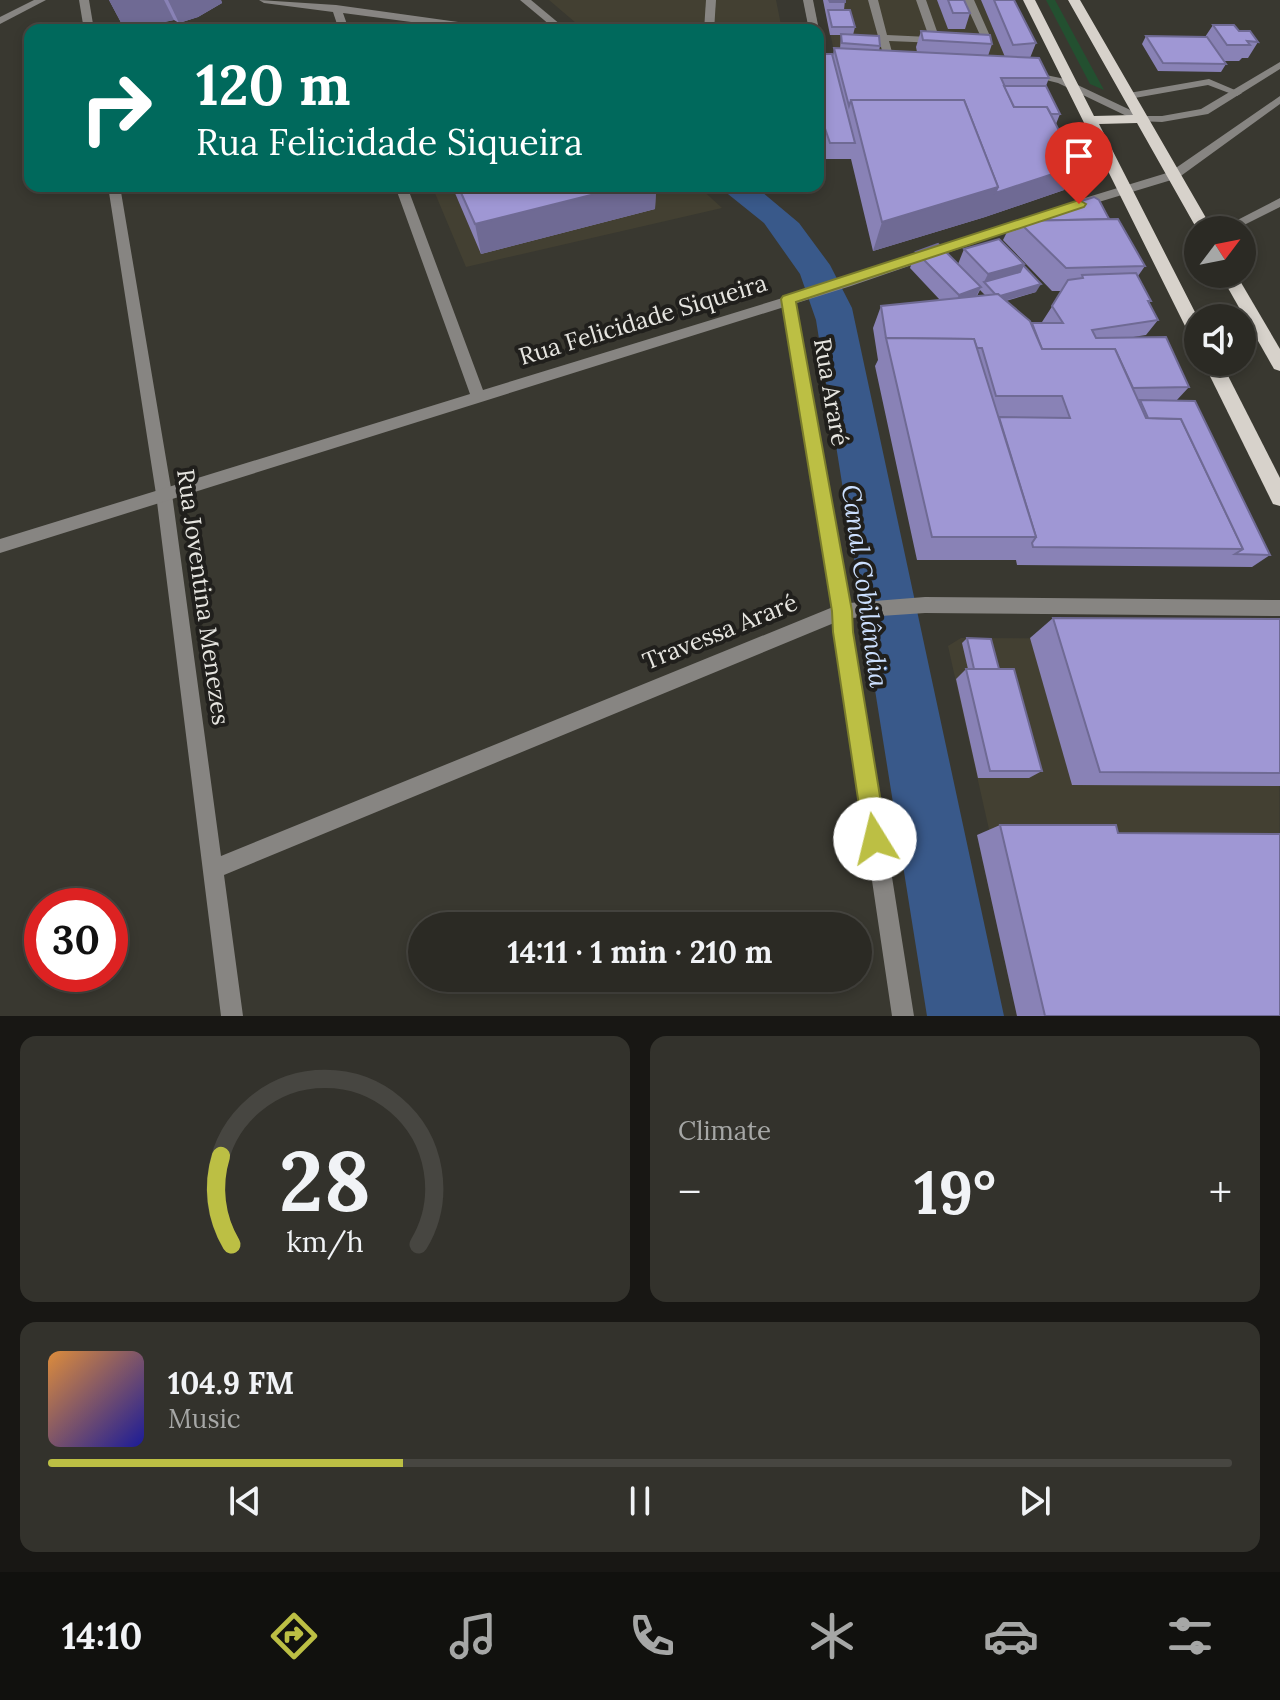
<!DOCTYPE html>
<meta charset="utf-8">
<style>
body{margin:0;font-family:Lora,serif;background:#33322c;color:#f1f3f6;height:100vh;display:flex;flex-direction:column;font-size:30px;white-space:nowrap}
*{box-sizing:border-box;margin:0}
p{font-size:26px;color:#a6a7a6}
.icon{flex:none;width:44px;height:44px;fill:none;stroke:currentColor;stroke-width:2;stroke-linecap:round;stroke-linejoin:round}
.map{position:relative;height:1016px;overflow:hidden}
.details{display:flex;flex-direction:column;gap:20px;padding:20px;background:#181714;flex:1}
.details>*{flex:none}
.banner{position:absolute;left:24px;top:24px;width:800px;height:168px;border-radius:16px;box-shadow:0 4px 12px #0003,0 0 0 2px #474641;background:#00695c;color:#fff;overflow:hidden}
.needle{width:52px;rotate:58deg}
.tools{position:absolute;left:1184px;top:216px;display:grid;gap:16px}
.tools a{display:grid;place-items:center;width:72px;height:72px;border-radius:50%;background:#2b2a24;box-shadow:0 4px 12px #0003,0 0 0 2px #474641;font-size:40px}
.speed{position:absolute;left:24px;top:888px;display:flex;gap:16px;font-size:40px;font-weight:700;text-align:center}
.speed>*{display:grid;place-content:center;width:104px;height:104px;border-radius:50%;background:#2b2a24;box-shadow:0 4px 12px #0003,0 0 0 2px #474641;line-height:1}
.speed .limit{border:12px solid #d22;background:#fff;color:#111}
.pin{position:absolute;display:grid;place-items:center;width:68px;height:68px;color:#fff;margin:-82px -34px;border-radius:50% 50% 50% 0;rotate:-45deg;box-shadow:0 0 8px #0007}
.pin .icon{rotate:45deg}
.me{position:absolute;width:88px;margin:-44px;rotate:351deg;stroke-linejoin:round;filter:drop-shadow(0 0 6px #0008)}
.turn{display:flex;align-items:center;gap:28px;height:168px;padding:0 40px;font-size:36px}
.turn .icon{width:104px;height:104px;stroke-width:2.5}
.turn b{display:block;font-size:56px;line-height:68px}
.big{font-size:60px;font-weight:700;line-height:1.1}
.details .widget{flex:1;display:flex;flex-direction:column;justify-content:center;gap:12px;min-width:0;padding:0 28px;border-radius:16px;background:#33322c}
.details .dial{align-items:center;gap:0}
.dial svg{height:208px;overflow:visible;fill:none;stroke:#474641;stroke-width:7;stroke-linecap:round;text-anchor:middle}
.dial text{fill:#f1f3f6;stroke:none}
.song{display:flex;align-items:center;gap:24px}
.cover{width:96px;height:96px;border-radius:12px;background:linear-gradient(135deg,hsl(30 70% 55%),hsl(240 70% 35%))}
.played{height:8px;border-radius:4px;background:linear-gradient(90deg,#bcbf44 30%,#474641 30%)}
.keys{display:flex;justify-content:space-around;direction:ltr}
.heat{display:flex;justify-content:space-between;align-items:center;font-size:44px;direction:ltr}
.details .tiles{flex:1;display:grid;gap:20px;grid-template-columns:1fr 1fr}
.widget:last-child{grid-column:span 2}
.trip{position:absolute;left:408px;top:912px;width:464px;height:80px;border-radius:40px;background:#2b2a24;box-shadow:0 4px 12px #0003,0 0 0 2px #474641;font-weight:700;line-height:80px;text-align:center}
.dock{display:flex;height:128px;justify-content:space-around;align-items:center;background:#11110e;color:#a6a7a6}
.dock .icon{width:56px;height:56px}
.dock .on{color:#bcbf44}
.dock b{font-size:36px;color:#f1f3f6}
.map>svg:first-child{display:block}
.built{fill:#434032}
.green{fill:#235030}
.water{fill:#39598a}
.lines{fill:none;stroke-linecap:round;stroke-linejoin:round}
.service{fill:#878582;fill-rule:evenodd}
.minor{fill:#878582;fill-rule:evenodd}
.tertiary{fill:#878582;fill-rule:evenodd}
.primary{fill:#d7d2cb;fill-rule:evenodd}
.wall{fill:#8982b6;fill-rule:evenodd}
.shaded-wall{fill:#6f6a94}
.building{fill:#9f97d4;stroke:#6f6a94;stroke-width:2}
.route{fill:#bcbf44;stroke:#7a7c2c;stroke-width:2}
.labels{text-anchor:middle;stroke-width:8;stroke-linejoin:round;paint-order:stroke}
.street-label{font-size:24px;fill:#e6e5e0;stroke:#201f1c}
.water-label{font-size:26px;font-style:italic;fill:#cce0ff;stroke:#201f1c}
</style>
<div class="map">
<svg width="1280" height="1016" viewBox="0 0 1280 1016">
<rect width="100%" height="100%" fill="#393830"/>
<g class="built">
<polygon points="549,0 776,0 782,30 583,29"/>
<polygon points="823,0 1001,0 1024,62 834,51"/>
<polygon points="432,186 698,186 722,208 466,267"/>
<polygon points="961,638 1279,639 1280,1016 1017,1016 977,835 990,834 948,646"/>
</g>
<polygon class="green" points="1046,0 1055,0 1104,90 1090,84"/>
<polygon class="water" points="718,186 755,186 799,223 830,265 852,308 1004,1016 927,1016 816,320 800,274 764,223"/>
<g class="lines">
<g class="service">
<polygon points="520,0 531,0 567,30 556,30"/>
<polygon points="706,0 716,0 714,30 704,30"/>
<polygon points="868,0 878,0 887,35 929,37 916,0 926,0 939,37 943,40 938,43 889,41 895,63 886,65"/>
<polygon points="964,0 974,0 990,36 969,45 964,42 980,35"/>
<polygon points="1209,79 1242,93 1237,96 1208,85 1129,99 1124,96 1129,93"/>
</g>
<g class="minor">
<polygon points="34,0 46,0 0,24 0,17"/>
<polygon points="79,0 89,0 94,30 84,30"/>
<polygon points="803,0 813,0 819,30 818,31 809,30"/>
<polygon points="108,186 120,186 172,494 221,856 833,607 781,299 788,294 795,299 849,603 925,597 1280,600 1280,616 925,613 851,618 914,1016 892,1016 834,623 224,875 243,1016 221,1016 156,494"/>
<polygon points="1280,198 1280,207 1234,230 1218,230"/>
</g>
<g class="tertiary">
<polygon points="259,0 336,5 494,27 499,30 472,30 343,13 349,30 339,30 333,12 264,3"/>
<polygon points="1280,62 1280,69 1208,114 1162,122 1137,121 1058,83 1022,74 1027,71 1065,79 1143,116 1162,116 1201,109"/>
<polygon points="1280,96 1280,104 1178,178 1079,208 1073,204 1075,201 1170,172"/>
<polygon points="395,186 407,186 483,390 841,280 1026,217 1034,217 1036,220 1034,223 851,286 0,553 0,539 470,394"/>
</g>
<g class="primary">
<polygon points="1023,0 1035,0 1094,116 1133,115 1068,0 1080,0 1213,230 1198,231 1137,123 1099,124 1198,318 1198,340 1189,334"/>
<polygon points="1220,274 1236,274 1280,349 1280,371 1274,369"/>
<polygon points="1203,362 1221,362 1280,478 1280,506 1273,504"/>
</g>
</g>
<g class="wall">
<polygon points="109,0 221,0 222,3 198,17 179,23 174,20 125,30"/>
<polygon points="823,0 845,0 844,10 855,27 853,35 880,46 879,51 917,52 916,47 921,31 992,44 988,56 1005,57 981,0 1014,0 1036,43 1030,58 1049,78 1046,86 1060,114 1056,124 1064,190 985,217 873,251 851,159 826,159 818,133 818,54 833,56 834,48 840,49 841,35 830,35"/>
<polygon points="937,0 964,0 970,13 965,29 948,29"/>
<polygon points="1213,25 1239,31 1258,42 1248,58 1242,58 1239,61 1223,61 1226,64 1221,72 1158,71 1142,44 1146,36 1205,37"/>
<polygon points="452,186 508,186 509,189 521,186 656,186 655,209 481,254"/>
<path d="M1094 197 1145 266 1138 276 1151 301 1149 303 1158 320 1146 335 1127 338 1189 387 1176 401 1270 555 1252 567 1017 565 1016 560H917L875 366 878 360 873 328 881 306 940 300 910 268 916 252 958 264 964 249 1023 265 1036 292 1006 301 1031 324 1043 323 1042 322 1062 291H1052L1003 240 1011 224ZM980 290 985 295 977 296Z"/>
<polygon points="1053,618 1280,619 1280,786 1072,785 1030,638"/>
<polygon points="967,638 999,669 1042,771 1029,778 978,778 956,679 966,669 968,669 962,643"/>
<polygon points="1000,825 1118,833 1280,1016 1017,1016 977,835"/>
</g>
<g class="shaded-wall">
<polygon points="109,0 164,0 174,20 125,30"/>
<polygon points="168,0 221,0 222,3 198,17 179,23"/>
<polygon points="1077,166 1064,190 985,217 873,251 882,222 998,187"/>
<polygon points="627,186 656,186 655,209 481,254 475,224"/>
<polygon points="1024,264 1015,280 984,282 988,274"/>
<polygon points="1041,284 1036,292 993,304 997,297"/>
<polygon points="981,287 973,302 951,311 959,295"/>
</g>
<g class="building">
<polygon points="829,0 845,0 845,2 830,2"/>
<polygon points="948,0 964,0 970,13 953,13"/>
<polygon points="994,0 1014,0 1036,43 1013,45"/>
<polygon points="828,10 850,10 855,27 832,27"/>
<polygon points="1213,25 1234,25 1239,31 1250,31 1258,42 1247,41 1250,45 1227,45"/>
<polygon points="921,31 990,35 992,44 923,40"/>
<polygon points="841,34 879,36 880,46 842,43"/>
<polygon points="1146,36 1207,37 1226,64 1163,63"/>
<polygon points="834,48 1039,58 1049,78 1001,78 1014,107 1047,107 1077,166 995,193 998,187 964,100 851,100 849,106"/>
<polygon points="818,54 832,54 855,143 830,143 818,108"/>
<polygon points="1004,86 1046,86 1060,114 1051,114 1047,107 1014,107"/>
<polygon points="851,100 964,100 998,187 882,222"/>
<polygon points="458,186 508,186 509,189 521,186 627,186 475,224"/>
<polygon points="1094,197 1099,200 1109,219 1019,221"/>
<polygon points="1118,219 1145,266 1066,268 1018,221"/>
<polygon points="1018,222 1015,229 1011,224"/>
<polygon points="999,239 1024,264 988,274 964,249"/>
<polygon points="938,244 981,287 959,295 916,252"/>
<polygon points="1023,265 1041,284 1000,296 998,294 995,294 984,282 1020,272"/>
<polygon points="1136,273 1151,301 1148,301 1158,320 1092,330 1096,338 1166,337 1189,387 1133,388 1115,349 1042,349 1032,323 1063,323 1052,306 1068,280 1083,278 1082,275"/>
<polygon points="998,294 1030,321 1042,349 1115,349 1146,418 1181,419 1243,549 1033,547 1032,543 1036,537 999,417 1070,418 1062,396 996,396 982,348 977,348 974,339 886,338 881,306"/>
<polygon points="886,338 974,339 1036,537 932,537"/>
<polygon points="1140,400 1195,401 1270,555 1235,554 1243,549 1181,419 1148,418"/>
<polygon points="1053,618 1280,619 1280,773 1100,772"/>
<polygon points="967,638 991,639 999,669 974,669"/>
<polygon points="966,669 1014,669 1042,771 990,771"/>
<polygon points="1000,825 1116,825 1118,833 1280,834 1280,1016 1045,1016"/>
</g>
<polygon class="route" points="1079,200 1086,204 1084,207 796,302 852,611 853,632 887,839 883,847 875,851 867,847 864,839 833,632 832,611 781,299 783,296"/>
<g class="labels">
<g class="street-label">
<text transform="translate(643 320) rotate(-17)" y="8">Rua Felicidade Siqueira</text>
<text transform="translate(831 392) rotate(80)" y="8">Rua Araré</text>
<text transform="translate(203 597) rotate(82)" y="8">Rua Joventina Menezes</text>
<text transform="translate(720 632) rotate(-22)" y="8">Travessa Araré</text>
</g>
<g class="water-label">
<text transform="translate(865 586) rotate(82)" y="9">Canal Cobilândia</text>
</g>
</g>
</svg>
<div class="tools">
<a><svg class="needle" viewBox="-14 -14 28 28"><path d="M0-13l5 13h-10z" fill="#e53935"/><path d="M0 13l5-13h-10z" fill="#a6a7a6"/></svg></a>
<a><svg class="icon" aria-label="sound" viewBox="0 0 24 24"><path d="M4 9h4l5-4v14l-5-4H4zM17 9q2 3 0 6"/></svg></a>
</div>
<div class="speed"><div class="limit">30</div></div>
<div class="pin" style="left:1079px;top:204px;background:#d93025"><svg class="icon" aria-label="arrive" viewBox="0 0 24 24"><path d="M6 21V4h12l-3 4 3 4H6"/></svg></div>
<svg class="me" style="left:875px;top:839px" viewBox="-20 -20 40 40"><circle r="19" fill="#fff"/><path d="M0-13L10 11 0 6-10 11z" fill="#bcbf44"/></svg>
<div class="trip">14:11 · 1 min · 210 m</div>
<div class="banner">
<div class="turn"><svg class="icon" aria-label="right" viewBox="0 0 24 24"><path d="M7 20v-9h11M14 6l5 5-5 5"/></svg><div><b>120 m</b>Rua Felicidade Siqueira</div></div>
</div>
</div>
<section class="details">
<div class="tiles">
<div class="widget dial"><svg viewBox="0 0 100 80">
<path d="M14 69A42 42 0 1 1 86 69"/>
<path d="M14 69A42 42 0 0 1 10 35" stroke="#bcbf44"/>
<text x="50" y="56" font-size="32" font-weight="700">28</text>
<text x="50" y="72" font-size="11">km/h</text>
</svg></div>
<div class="widget"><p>Climate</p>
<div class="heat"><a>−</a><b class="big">19°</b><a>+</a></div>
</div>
<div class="widget">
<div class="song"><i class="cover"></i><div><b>104.9 FM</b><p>Music</p></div></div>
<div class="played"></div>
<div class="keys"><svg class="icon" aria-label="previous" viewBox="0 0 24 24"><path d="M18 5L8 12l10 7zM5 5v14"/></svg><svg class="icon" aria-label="pause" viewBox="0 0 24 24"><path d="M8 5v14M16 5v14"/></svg><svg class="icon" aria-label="next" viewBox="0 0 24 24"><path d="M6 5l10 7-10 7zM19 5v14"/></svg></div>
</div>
</div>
</section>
<nav class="dock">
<b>14:10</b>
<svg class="icon on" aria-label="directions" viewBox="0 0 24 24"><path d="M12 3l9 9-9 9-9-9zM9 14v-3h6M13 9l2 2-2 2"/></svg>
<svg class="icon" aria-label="music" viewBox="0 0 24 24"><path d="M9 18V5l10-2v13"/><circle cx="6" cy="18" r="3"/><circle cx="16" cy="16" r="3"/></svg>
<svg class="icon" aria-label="phone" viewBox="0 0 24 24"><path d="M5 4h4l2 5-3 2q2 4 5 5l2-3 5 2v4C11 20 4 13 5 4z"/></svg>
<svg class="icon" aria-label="climate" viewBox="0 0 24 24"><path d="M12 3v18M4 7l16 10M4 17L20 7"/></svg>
<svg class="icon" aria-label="car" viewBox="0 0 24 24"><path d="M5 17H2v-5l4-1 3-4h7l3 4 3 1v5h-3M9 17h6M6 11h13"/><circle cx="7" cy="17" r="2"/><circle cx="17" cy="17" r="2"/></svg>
<svg class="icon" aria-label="filters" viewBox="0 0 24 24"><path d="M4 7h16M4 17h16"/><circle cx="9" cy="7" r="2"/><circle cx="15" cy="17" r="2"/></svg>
</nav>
